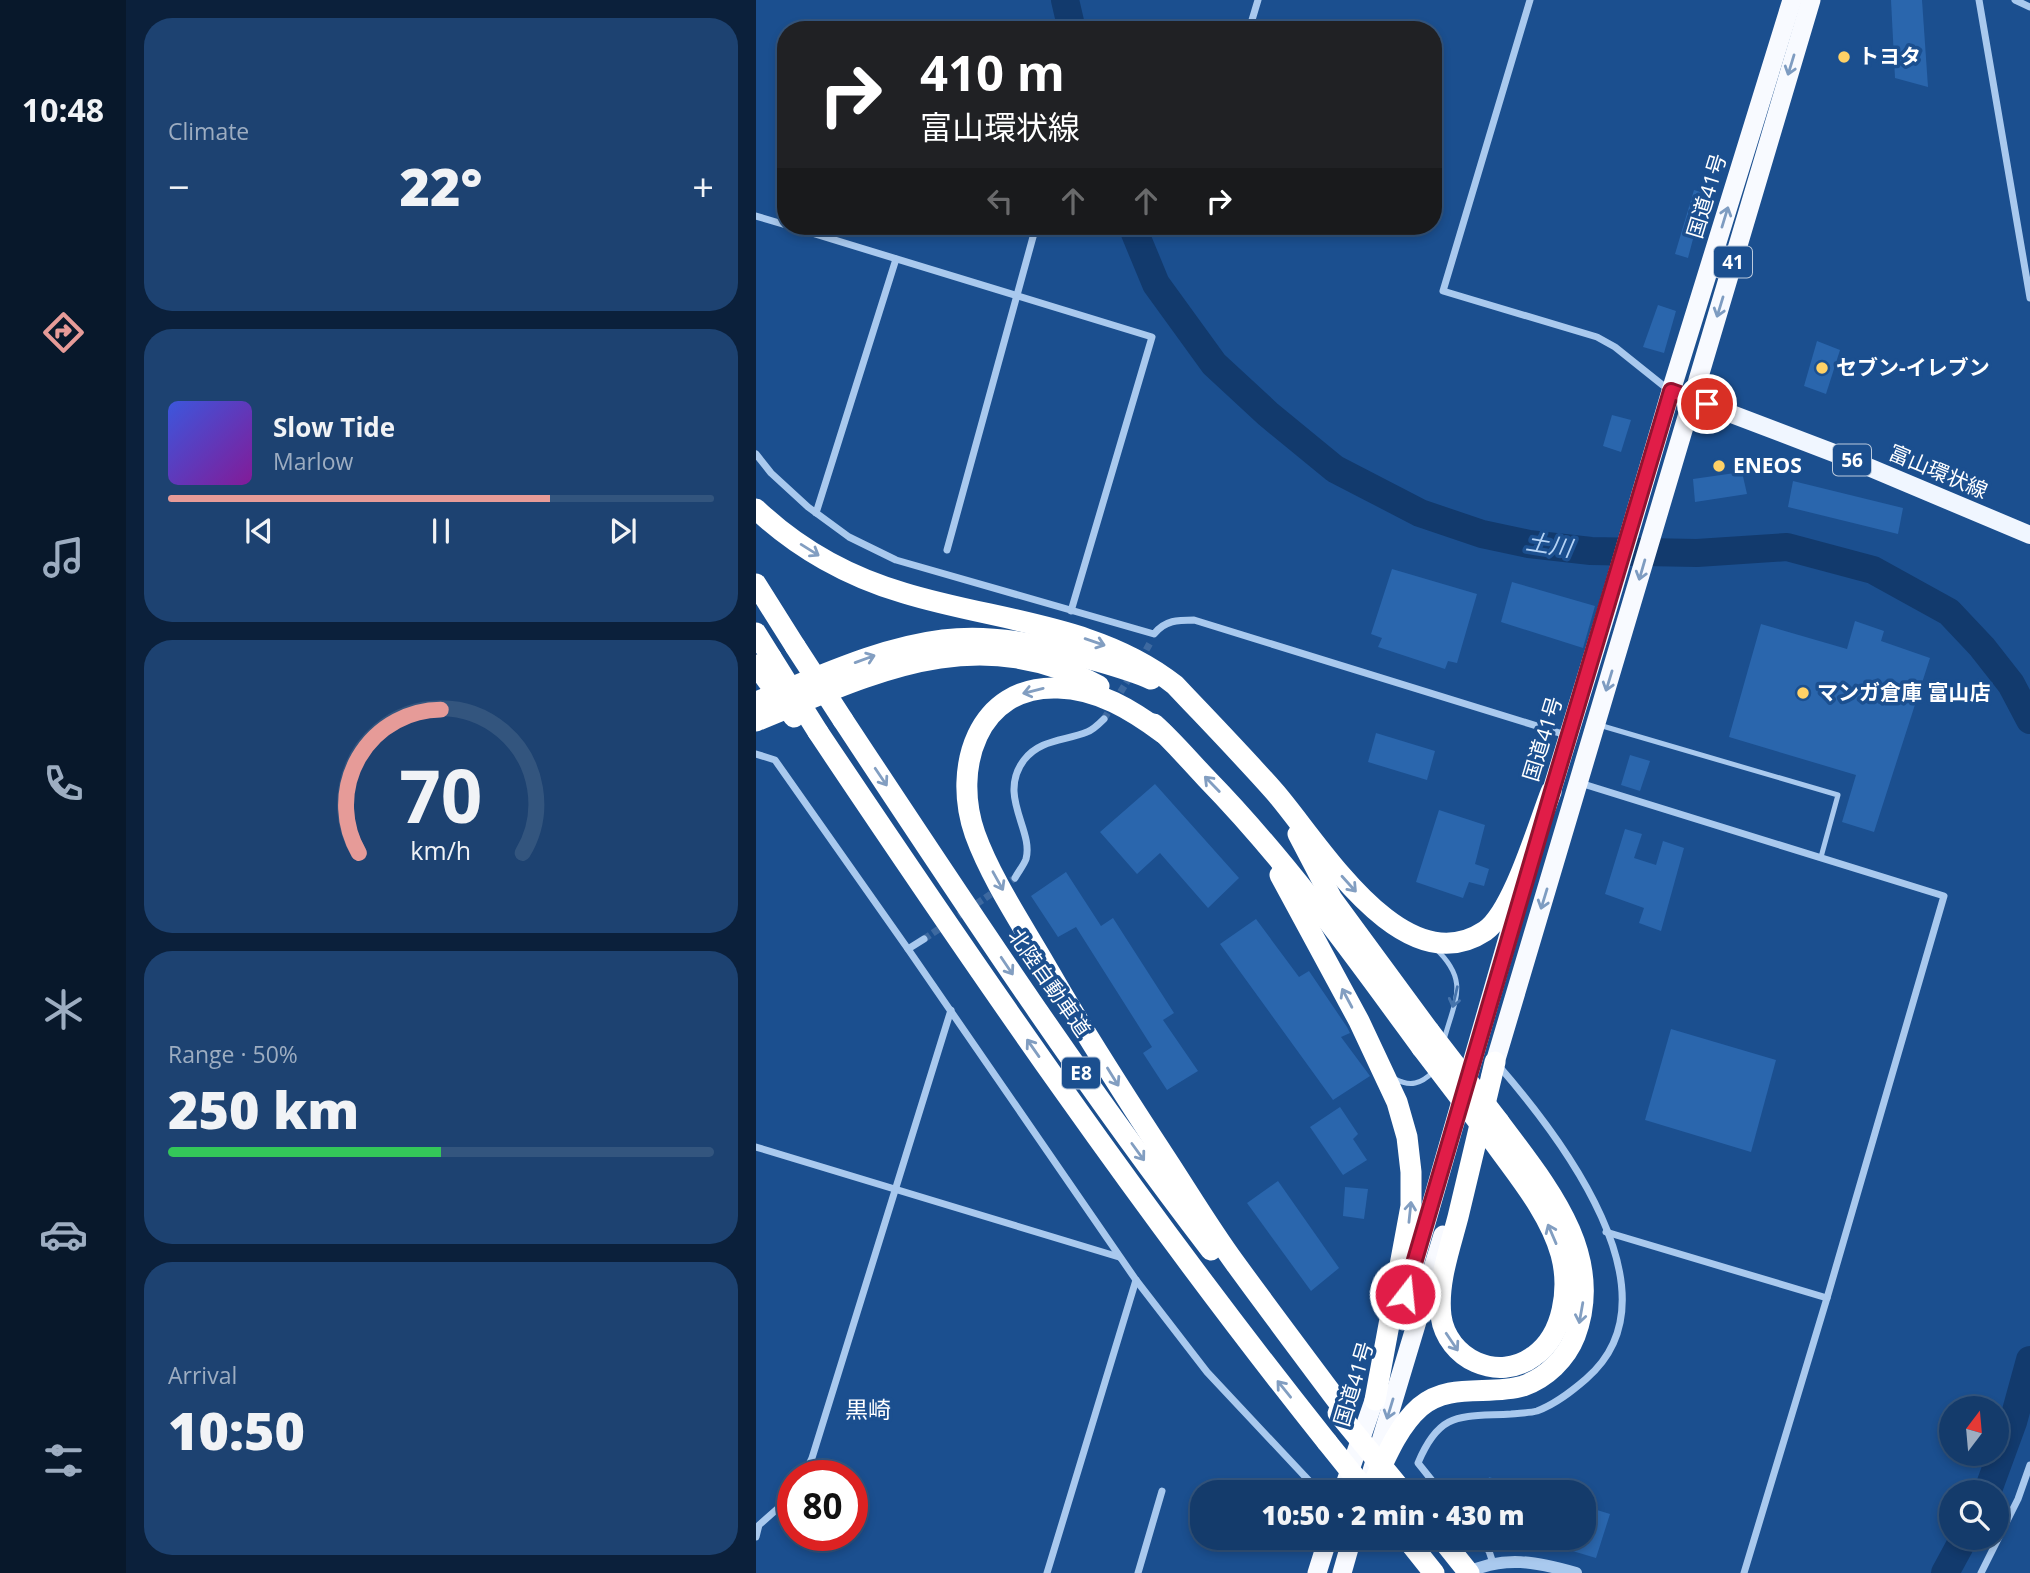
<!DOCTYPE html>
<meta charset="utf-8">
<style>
body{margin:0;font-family:"Open Sans","Noto Sans JP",sans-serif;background:#1d4271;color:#f1f3f6;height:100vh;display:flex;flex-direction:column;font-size:26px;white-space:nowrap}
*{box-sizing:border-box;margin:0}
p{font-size:23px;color:#9dadc1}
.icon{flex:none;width:38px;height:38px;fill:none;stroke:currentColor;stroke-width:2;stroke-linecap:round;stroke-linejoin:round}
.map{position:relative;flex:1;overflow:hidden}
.panel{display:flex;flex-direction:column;gap:18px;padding:18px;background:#0b203b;width:630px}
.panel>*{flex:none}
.banner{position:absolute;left:21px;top:21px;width:665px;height:214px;border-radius:28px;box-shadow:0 4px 10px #0003,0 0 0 2px #33557e;background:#202124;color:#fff;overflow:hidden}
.needle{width:46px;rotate:16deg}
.buttons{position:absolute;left:1183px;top:1396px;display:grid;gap:14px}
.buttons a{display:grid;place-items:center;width:70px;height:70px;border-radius:50%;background:#143b6b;box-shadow:0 4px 10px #0003,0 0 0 2px #33557e;font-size:35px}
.speed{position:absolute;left:21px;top:1460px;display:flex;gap:14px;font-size:35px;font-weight:700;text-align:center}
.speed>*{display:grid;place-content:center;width:91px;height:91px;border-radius:50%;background:#143b6b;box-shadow:0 4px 10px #0003,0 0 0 2px #33557e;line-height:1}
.speed .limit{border:10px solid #d22;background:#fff;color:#111}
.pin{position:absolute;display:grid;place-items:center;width:60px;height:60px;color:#fff;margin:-30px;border:4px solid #fff;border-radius:50%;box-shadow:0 2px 7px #0007}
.me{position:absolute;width:77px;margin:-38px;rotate:16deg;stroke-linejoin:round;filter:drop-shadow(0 0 5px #0008)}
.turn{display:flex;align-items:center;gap:24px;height:147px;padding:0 28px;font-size:32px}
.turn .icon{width:91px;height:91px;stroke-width:2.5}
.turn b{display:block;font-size:49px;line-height:60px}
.lanes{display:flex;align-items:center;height:66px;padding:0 28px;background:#0003;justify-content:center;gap:35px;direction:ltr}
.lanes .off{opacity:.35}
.big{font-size:52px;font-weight:800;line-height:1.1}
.panel .widget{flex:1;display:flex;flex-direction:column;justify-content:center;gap:10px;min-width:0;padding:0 24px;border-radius:28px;background:#1d4271}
.panel .dial{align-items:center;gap:0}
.dial svg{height:182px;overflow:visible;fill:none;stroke:#33557e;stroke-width:7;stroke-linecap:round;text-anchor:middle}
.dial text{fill:#f1f3f6;stroke:none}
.song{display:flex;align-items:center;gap:21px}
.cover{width:84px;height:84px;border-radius:10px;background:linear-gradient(135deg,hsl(230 70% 55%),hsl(290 70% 35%))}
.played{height:7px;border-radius:4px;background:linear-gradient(90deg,#e69b98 70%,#33557e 70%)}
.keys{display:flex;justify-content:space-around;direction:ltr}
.heat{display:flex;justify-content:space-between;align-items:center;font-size:38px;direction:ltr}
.charge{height:10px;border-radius:5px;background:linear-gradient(90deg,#34c759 50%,#33557e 0)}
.trip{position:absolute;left:434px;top:1480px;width:406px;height:70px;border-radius:28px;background:#143b6b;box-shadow:0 4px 10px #0003,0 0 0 2px #33557e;font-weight:800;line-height:70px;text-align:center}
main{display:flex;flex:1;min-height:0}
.menu{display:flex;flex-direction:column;width:126px;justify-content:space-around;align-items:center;background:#08182b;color:#9dadc1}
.menu .icon{width:49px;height:49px}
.menu .selected{color:#e69b98}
.menu b{font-size:32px;color:#f1f3f6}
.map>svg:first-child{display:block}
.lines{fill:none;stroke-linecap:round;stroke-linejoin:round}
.river{stroke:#123a6d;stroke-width:28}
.building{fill:#2a66ad}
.minor-tunnel{stroke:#3d69a0;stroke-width:7;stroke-dasharray:7 3.5;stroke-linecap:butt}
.service{stroke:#a9c9ee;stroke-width:5}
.minor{stroke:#a9c9ee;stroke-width:7}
.tertiary{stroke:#a9c9ee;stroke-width:12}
.primary{stroke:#f0f6ff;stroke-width:18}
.trunk{stroke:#f8faff;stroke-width:19}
.motorway{stroke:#fff;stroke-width:21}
.motorway-bridge{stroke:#fff;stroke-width:21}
.oneway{stroke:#7e9cc1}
.oneway2{stroke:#829ec1}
.oneway3{stroke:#4674ac}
.route-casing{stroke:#92132f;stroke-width:18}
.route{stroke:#e11d48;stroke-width:12}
.poi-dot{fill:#ffd166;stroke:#1b4f8f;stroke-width:2.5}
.labels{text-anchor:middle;stroke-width:7;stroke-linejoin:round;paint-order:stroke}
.shield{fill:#1b4f8f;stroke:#bbcadd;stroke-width:2}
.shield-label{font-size:19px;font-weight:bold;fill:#fff}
.poi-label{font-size:21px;font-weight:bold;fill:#fff;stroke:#1b4f8f;text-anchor:start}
.street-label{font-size:21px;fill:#fff;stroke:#1b4f8f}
.water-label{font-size:23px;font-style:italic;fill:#b5d3f5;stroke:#1b4f8f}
.neighbourhood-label{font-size:23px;fill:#fff;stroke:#1b4f8f}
</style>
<main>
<nav class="menu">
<b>10:48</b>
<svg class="icon selected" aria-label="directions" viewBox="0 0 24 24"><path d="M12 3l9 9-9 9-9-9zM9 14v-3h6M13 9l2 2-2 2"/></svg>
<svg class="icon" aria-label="music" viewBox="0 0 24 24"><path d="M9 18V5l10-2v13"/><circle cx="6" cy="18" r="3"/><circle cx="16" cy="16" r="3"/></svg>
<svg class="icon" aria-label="phone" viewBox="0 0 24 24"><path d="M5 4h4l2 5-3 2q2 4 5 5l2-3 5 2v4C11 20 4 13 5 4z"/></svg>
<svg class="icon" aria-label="climate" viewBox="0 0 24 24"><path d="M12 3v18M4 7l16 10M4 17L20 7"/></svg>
<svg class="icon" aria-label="car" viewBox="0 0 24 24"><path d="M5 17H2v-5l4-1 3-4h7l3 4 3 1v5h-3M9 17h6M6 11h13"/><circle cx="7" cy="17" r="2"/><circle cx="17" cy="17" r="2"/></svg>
<svg class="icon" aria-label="filters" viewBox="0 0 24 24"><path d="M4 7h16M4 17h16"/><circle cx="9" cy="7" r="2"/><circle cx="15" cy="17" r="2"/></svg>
</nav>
<section class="panel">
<div class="widget"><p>Climate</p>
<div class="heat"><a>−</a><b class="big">22°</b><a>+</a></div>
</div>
<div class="widget">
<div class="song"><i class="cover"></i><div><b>Slow Tide</b><p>Marlow</p></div></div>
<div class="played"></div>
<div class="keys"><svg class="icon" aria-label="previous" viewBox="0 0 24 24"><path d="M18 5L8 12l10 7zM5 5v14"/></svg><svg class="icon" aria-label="pause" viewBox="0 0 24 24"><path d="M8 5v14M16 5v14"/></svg><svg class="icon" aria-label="next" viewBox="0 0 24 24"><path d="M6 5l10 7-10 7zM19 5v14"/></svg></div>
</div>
<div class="widget dial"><svg viewBox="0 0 100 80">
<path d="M14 69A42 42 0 1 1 86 69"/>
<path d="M14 69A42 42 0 0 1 50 6" stroke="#e69b98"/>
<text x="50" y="56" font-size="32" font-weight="700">70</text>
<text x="50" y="72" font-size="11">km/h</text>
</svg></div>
<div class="widget"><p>Range · 50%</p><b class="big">250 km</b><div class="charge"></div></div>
<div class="widget"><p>Arrival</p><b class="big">10:50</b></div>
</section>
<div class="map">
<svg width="1274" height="1573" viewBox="0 0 1274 1573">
<rect width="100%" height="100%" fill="#1b4f8f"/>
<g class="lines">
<g class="river">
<polyline points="309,0 316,30"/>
<polyline points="376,226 400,284 458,364 512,414 579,469 664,513 726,534 773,544 835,551 941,553 1031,547 1117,570 1193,612 1226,647 1255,684 1274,720"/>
<polyline points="1231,1493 1257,1422 1274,1360"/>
<polyline points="1189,1573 1208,1538"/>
</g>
</g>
<g class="building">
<polygon points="1135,0 1166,0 1172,87 1139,78"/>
<polygon points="938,190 954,195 945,221 942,220 932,258 919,254"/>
<polygon points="902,305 920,311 908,353 887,347"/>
<polygon points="1061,341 1084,350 1070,394 1048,386"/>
<polygon points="856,415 875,420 865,452 847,446"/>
<polygon points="986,472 991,494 939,502 937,479"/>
<polygon points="1037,481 1147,508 1142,534 1032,507"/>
<polygon points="636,569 721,594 701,663 692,661 689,669 622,647 626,638 615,634"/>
<polygon points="756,582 839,606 827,648 745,622"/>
<polygon points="1099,621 1128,631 1125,641 1174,658 1118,832 1086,822 1100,775 973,737 1005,624 1091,649"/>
<polygon points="620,733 679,751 671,780 612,762"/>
<polygon points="874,755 894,761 884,791 865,785"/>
<polygon points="399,784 483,878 452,908 404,853 381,874 344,832"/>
<polygon points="683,810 729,825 719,864 733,869 728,886 713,882 707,898 660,882"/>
<polygon points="869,829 886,834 878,858 900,865 907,841 928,848 905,931 883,923 888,908 849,894"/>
<polygon points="310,872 345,926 357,918 418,1013 407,1020 442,1071 411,1090 387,1053 396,1047 320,927 302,937 275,896"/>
<polygon points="500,919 543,977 553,971 591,1027 594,1033 585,1037 614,1076 577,1100 464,944"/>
<polygon points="915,1029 1020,1060 995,1152 889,1120"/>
<polygon points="584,1107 602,1134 597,1139 611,1160 587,1175 554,1127"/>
<polygon points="522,1181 583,1268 555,1291 491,1203"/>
<polygon points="589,1187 612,1189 608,1219 587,1216"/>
<polygon points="733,1477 774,1490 773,1493 728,1493"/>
<polygon points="828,1506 854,1514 840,1558 783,1541 783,1538 828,1538"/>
</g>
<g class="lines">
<g class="minor-tunnel">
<polyline points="385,659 394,643"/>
<polyline points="348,719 375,675"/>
<polyline points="168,939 259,878"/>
</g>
<g class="service">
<polyline points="843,725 1082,795 1065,857"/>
<path d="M679 948C714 981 699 999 688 1040"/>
<path d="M639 1079C654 1087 665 1084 677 1072"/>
</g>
<g class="minor">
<polyline points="774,0 687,291 841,337 859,347 914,391"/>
<polyline points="1223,0 1274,298"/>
<polyline points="1259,0 1274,7"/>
<polyline points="493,30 502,0"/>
<polyline points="0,216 30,225"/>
<polyline points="33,226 396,337 315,611"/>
<path d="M0 454 15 473 52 507 93 537 140 560 398 634C409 620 422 620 438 620L810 735"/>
<polyline points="60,513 140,259"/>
<polyline points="191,550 280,226"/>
<polyline points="0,754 19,760 152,949 380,1280 451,1372 557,1485 570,1493"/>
<polyline points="824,783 1188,896 1071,1298 988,1573"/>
<path d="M259 878C262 872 268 865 270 859 278 830 241 796 268 760 284 739 309 741 331 732 337 730 343 724 348 719"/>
<polyline points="152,949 168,939"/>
<polyline points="0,1147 363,1257"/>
<polyline points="850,1232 1071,1298"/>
<polyline points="48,1475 56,1458 195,1010"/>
<path d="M686 1493 662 1463C684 1410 705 1417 755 1414 764 1413 774 1413 781 1411 800 1404 816 1391 830 1379 928 1295 802 1134 742 1065"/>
<polyline points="0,1537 3,1525 37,1495"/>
<polyline points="723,1538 733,1551 737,1563"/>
<polyline points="291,1573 380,1280"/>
<polyline points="382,1573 406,1491"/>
<polyline points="1225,1573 1262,1499 1274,1465"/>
</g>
<path class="tertiary" d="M711 1573C748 1555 781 1562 820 1573"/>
<polyline class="primary" points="915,391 1091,458 1274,535"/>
<g class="trunk">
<polyline points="791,806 851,610 915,391 1036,0"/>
<polyline points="735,1076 1055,0"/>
<polyline points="643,1317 768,882"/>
<polyline points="616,1471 687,1235"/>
<polyline points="586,1493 623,1386"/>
<polyline points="561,1573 572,1538"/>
<polyline points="586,1573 596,1538"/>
</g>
<g class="motorway">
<path d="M0 509C41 548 93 577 148 593 239 621 342 624 419 685 452 720 486 755 518 791 562 841 646 986 729 931 757 912 782 825 795 792"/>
<polyline points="0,584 39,646"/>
<polyline points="0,633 15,657"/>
<path d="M0 702C61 678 122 648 187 640 232 634 280 643 324 656 347 663 372 669 395 679"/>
<path d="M87 720C206 900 324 1080 455 1250"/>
<path d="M0 721C118 673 218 620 343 686"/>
<path d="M398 724C417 741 433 760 450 778 531 861 598 955 666 1048"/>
<path d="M62 732C224 974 389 1214 571 1442"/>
<path d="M407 733C376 710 342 689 302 688 221 685 196 769 219 834 236 881 269 929 294 973 330 1036 369 1096 409 1157 432 1192 454 1229 479 1263 514 1311 550 1359 586 1407"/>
<polyline points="542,834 576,899 673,1031"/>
<polyline points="524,875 603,1021 641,1102 651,1137 655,1172 655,1206 619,1400"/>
<path d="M737 1141C762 1176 793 1212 805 1254 814 1288 808 1335 778 1356 742 1383 691 1359 685 1316 681 1283 694 1248 702 1217 714 1165 727 1114 739 1062"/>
<path d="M613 1493C627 1464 640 1428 664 1407 693 1382 733 1396 767 1386 790 1378 810 1359 819 1336 850 1254 789 1184 743 1122"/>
<polyline points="650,1538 678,1573"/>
</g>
<g class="motorway-bridge">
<polyline points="39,646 87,720"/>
<polyline points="15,657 62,732"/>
<polyline points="0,665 38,717"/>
<polyline points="673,1031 743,1122"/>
<polyline points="666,1048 737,1141"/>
<polyline points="582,1413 648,1493"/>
<polyline points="571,1442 612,1493"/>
<polyline points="685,1538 713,1573"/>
</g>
</g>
<defs><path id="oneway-shaft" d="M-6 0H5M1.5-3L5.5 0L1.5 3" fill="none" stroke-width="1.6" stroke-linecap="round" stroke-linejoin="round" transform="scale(1.75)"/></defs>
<g class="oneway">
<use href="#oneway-shaft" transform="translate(1035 65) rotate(107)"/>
<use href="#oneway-shaft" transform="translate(969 217) rotate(-73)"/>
<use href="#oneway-shaft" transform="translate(964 307) rotate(107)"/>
<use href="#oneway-shaft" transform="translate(886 570) rotate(106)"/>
<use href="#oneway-shaft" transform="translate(853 681) rotate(107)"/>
<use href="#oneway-shaft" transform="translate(788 899) rotate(107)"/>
<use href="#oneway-shaft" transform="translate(634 1409) rotate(107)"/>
</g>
<g class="oneway2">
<use href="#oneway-shaft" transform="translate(54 550) rotate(32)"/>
<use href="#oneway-shaft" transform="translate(339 642) rotate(19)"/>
<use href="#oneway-shaft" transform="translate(109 659) rotate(-20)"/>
<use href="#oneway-shaft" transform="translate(277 691) rotate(166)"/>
<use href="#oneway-shaft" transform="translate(125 777) rotate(56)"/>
<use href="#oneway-shaft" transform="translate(456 784) rotate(-134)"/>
<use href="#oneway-shaft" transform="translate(242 881) rotate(61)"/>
<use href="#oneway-shaft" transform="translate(593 884) rotate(48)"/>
<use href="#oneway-shaft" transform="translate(251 966) rotate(56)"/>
<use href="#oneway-shaft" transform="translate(591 998) rotate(-118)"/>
<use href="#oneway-shaft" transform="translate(277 1048) rotate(-125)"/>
<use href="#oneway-shaft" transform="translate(357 1077) rotate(58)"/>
<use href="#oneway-shaft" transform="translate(382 1152) rotate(54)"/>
<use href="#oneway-shaft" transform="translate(654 1212) rotate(-84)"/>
<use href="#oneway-shaft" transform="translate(796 1234) rotate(-113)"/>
<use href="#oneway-shaft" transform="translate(825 1313) rotate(100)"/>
<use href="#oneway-shaft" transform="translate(696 1342) rotate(56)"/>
<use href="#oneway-shaft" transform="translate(528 1389) rotate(-129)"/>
</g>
<use class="oneway3" href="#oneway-shaft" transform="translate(699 997) rotate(103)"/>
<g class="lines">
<g class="route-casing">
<path id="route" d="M649 1294C735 992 826 692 915 391L951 404"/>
</g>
<use href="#route" class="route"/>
</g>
<g class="poi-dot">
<circle cx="1088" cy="57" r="7"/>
<circle cx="1066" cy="368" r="7"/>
<circle cx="963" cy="466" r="7"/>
<circle cx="1047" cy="693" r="7"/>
</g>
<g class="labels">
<g class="shield">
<rect x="958" y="246.5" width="38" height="31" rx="5"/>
<rect x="1077" y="444.5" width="38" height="31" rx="5"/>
<rect x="306" y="1057.5" width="38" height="31" rx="5"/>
</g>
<g class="shield-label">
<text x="977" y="269">41</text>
<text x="1096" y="467">56</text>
<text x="325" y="1080">E8</text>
</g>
<g class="poi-label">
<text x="1102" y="64">トヨタ</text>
<text x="1080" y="375">セブン-イレブン</text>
<text x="977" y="473">ENEOS</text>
<text x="1061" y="700">マンガ倉庫 富山店</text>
</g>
<g class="street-label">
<text transform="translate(951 196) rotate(-73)" y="7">国道41号</text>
<text transform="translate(1182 472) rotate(23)" y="7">富山環状線</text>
<text transform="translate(787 739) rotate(-73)" y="7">国道41号</text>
<text transform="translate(293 983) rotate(55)" y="7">北陸自動車道</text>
<text transform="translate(598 1384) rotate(-73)" y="7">国道41号</text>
</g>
<g class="water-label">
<text transform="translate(793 545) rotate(9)" y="8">土川</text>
</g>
<g class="neighbourhood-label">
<text x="112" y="1418">黒崎</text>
</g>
</g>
</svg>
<div class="buttons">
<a><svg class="needle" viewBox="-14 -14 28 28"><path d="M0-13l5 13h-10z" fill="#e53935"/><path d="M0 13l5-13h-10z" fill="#9dadc1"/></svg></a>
<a><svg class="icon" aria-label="search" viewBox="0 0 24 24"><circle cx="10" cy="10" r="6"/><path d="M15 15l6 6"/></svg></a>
</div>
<div class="speed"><div class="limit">80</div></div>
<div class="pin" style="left:951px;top:404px;background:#d93025"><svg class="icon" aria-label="arrive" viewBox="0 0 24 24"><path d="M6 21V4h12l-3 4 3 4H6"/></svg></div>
<svg class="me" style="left:649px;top:1294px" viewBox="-20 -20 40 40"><circle r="17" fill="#e11d48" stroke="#fff" stroke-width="3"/><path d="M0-11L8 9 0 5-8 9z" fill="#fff"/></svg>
<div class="trip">10:50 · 2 min · 430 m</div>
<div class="banner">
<div class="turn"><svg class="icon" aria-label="right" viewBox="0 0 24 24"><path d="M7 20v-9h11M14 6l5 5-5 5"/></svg><div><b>410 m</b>富山環状線</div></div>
<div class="lanes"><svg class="icon off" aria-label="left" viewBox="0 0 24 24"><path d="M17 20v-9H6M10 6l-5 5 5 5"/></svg><svg class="icon off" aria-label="ahead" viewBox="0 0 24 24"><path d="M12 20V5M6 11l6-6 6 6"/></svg><svg class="icon off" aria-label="ahead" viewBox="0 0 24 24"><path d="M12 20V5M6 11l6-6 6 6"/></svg><svg class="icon" aria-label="right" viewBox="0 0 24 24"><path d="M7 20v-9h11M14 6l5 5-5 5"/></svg></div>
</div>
</div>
</main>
